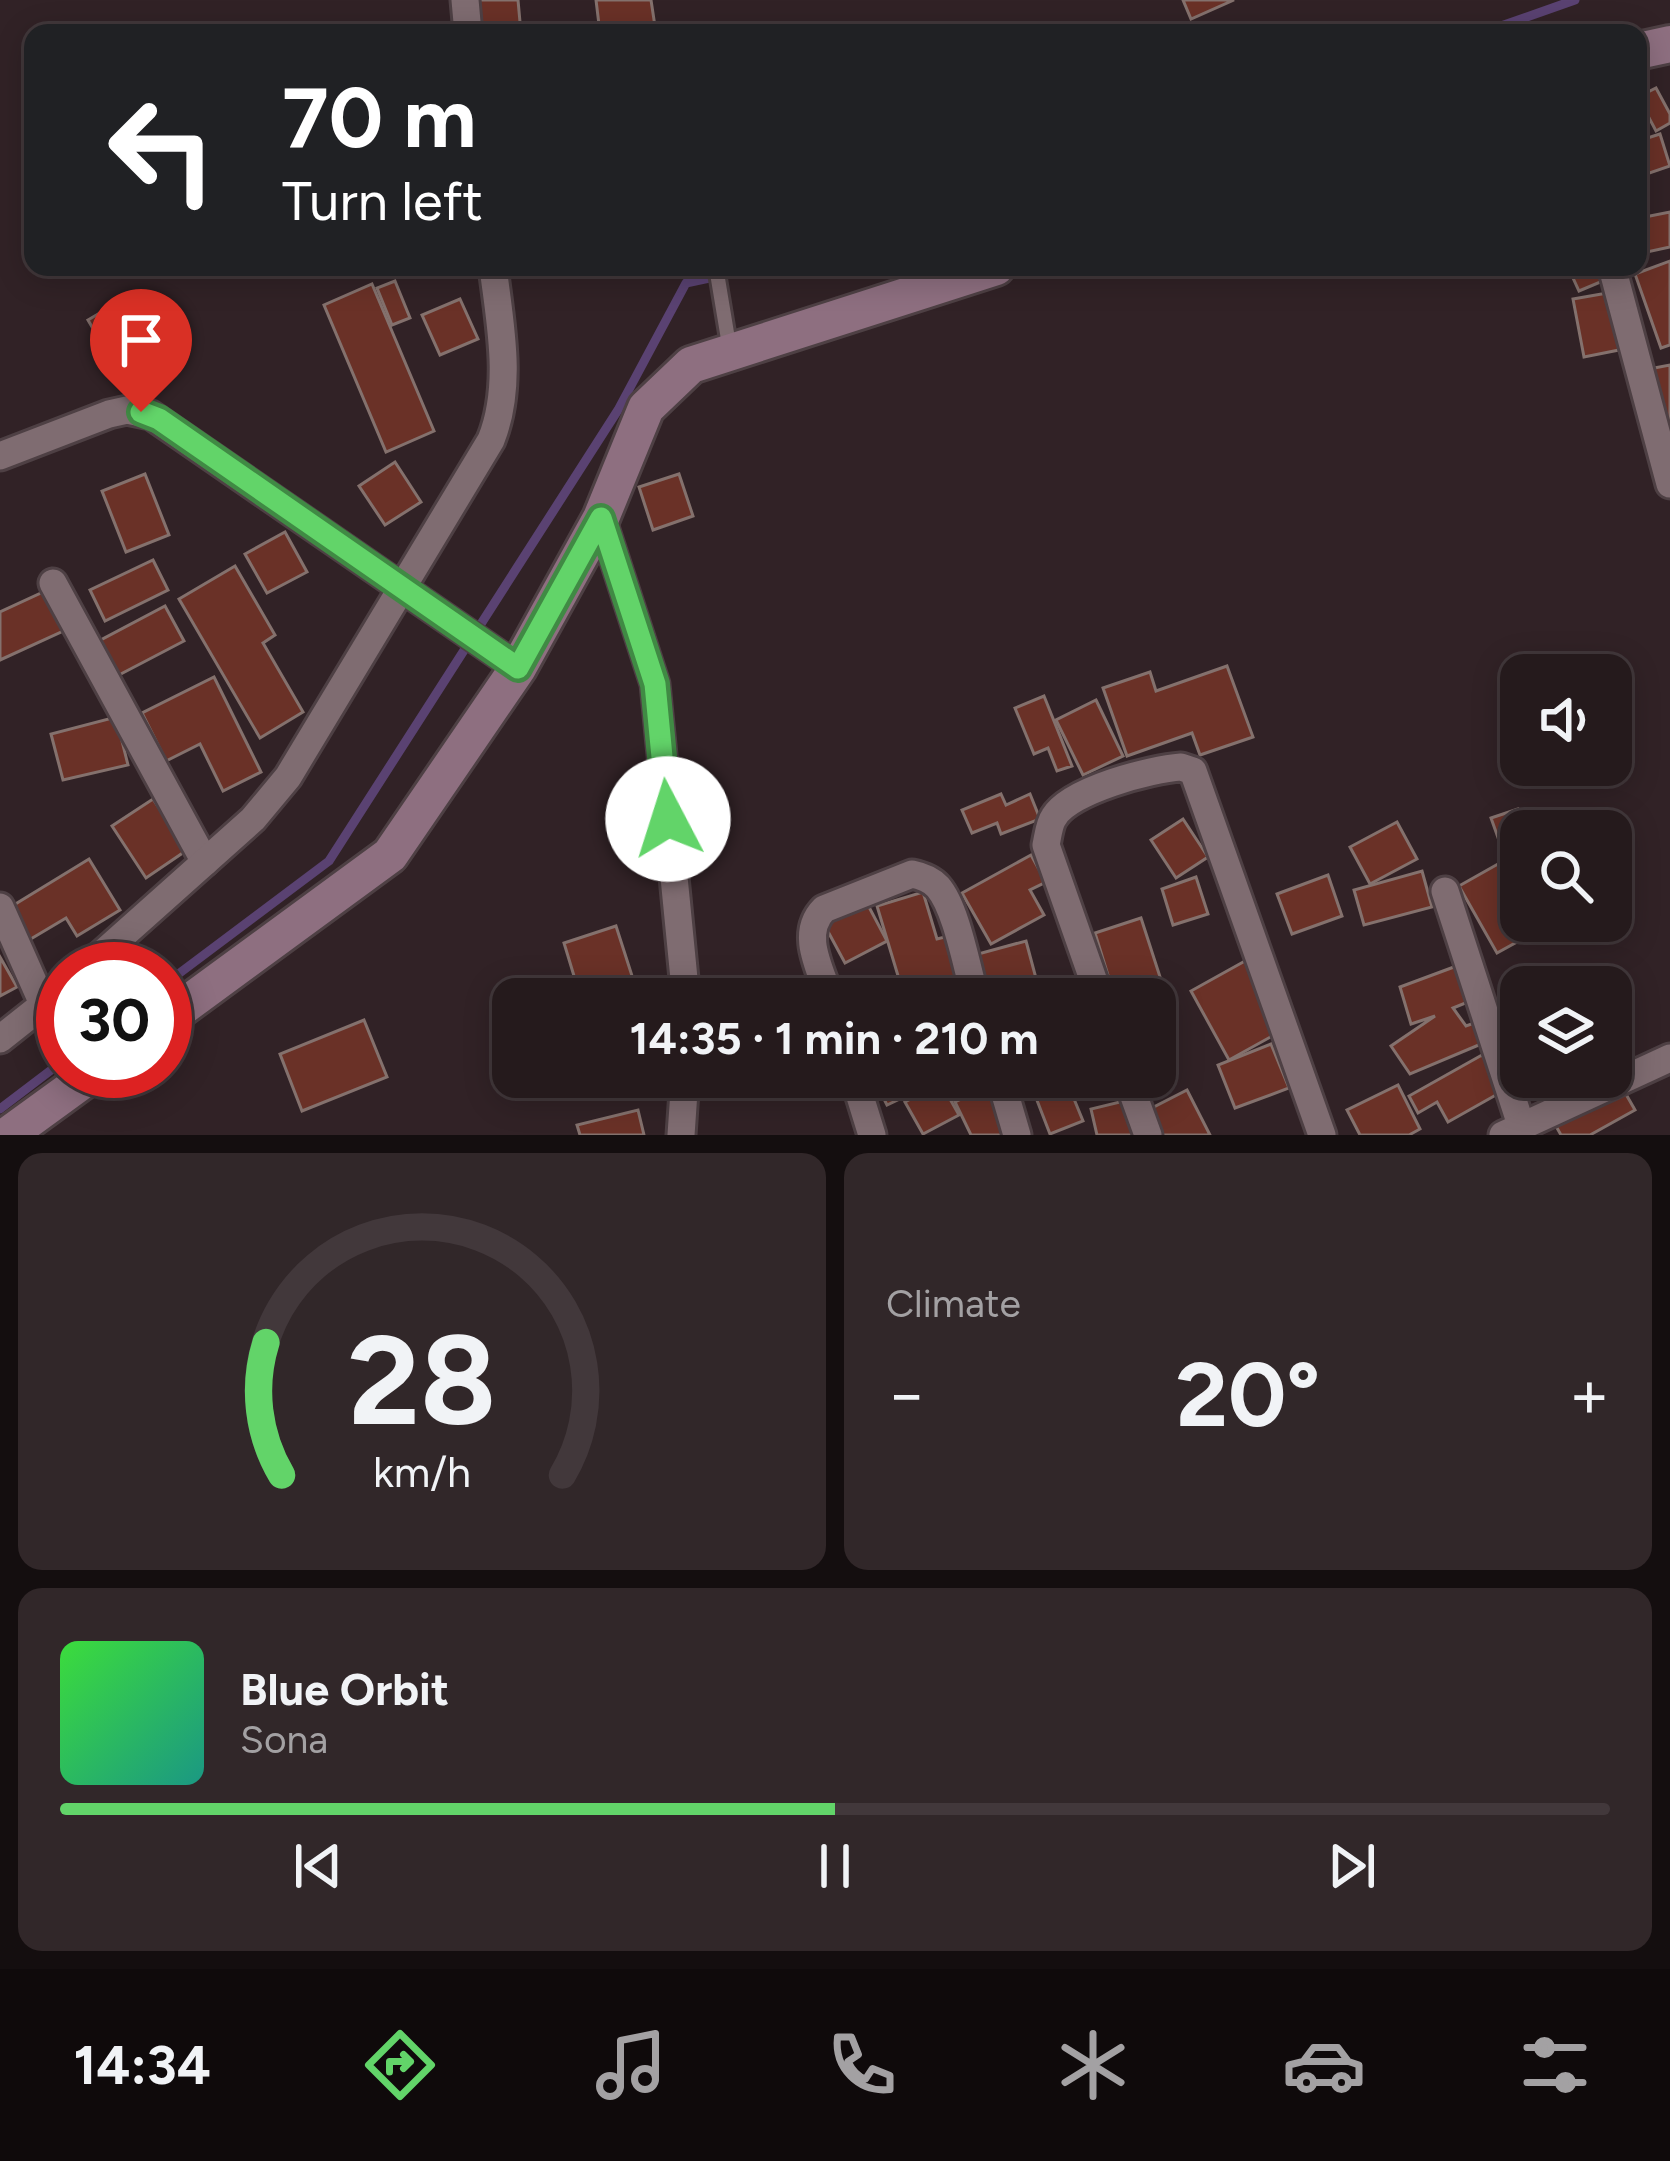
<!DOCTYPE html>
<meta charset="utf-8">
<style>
body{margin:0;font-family:Figtree,sans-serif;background:#312729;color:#f1f3f6;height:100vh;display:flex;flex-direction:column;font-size:45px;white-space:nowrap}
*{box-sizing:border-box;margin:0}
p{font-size:39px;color:#a3a1a3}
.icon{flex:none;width:66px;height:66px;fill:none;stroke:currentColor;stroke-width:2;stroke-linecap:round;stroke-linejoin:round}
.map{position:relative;height:1135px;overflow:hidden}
.sheet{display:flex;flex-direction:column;gap:18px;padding:18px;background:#140e0f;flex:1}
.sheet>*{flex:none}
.banner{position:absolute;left:24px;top:24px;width:1623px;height:252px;border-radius:24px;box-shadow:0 6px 30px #0003,0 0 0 3px #42383b;background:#202124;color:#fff;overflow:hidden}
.buttons{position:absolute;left:1500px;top:654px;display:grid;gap:24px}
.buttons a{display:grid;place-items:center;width:132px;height:132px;border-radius:24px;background:#251a1c;box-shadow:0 6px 30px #0003,0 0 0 3px #42383b;font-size:60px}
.speed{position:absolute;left:36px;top:942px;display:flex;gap:24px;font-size:60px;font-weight:700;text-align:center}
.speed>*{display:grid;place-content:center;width:156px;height:156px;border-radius:50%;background:#251a1c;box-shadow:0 6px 30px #0003,0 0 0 3px #42383b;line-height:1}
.speed .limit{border:18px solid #d22;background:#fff;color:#111}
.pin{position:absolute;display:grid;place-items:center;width:102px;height:102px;color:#fff;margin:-123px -51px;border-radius:50% 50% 50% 0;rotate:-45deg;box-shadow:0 0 12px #0007}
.pin .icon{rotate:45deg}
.me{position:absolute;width:132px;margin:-66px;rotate:355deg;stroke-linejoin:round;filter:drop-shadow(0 0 9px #0008)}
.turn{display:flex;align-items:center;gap:42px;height:252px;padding:0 60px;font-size:54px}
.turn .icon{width:156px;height:156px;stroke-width:2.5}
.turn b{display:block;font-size:84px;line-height:102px}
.big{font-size:90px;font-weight:700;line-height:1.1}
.sheet .widget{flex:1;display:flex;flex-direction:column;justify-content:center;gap:18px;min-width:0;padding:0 42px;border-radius:24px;background:#312729}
.sheet .dial{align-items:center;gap:0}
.dial svg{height:312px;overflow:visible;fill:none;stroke:#42383b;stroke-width:7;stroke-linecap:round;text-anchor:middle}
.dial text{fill:#f1f3f6;stroke:none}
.song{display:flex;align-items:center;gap:36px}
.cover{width:144px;height:144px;border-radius:18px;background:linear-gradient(135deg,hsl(120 70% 55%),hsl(170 70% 35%))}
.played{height:12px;border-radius:6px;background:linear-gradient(90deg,#62d469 50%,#42383b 50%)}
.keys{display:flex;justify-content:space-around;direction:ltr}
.heat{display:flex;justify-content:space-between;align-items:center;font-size:66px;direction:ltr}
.sheet .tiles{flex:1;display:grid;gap:18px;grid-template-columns:1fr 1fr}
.widget:last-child{grid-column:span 2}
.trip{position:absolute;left:492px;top:978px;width:684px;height:120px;border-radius:24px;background:#251a1c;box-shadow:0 6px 30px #0003,0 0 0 3px #42383b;font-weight:700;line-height:120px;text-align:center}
.tabs{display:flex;height:192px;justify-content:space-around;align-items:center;background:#0f0a0b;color:#a3a1a3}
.tabs .icon{width:84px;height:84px}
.tabs .on{color:#62d469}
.tabs b{font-size:54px;color:#f1f3f6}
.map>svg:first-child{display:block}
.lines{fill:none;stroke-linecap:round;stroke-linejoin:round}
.stream{stroke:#5a4272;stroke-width:9}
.building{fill:#6a3127;stroke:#84716d;stroke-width:3}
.lane-casing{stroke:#4e4044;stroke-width:20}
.street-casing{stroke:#4e4044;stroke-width:33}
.secondary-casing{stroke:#4e4044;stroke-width:42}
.lane{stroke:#7f6c71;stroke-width:14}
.street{stroke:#7f6c71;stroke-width:27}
.secondary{stroke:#8e6f80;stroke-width:36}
.route-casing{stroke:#408a44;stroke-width:30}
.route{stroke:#62d469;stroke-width:21}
</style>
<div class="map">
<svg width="1670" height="1135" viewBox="0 0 1670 1135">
<rect width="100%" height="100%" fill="#312226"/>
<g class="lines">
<g class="stream">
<polyline points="1481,33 1575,0"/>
<polyline points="165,984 329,861 618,410 686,283 761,267"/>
<polyline points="0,1109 63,1061"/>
</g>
</g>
<g class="building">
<polygon points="477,0 518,0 521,33 480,33"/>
<polygon points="596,0 651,0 656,33 600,33"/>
<polygon points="1183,0 1234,0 1191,19"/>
<polygon points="1656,88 1670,114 1670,123 1656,131 1638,97"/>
<polygon points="1660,134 1670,166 1638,177 1638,141"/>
<polygon points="1670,212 1670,247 1647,252 1640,218"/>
<polygon points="1670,261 1670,345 1661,348 1635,274"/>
<polygon points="1568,267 1613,267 1617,275 1579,291"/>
<polygon points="395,281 410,318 392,325 377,288"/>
<polygon points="372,284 434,431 386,452 324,305"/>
<polygon points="1613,292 1624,349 1584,357 1573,299"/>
<polygon points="460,299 478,339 440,355 422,315"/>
<polygon points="120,301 145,344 113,363 88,320"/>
<polygon points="1670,365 1670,428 1660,429 1649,369"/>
<polygon points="395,462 421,502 385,525 359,486"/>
<polygon points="145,474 169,535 126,552 102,491"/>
<polygon points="679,474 693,516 653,530 639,487"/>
<polygon points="285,532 307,572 267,593 245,554"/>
<polygon points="153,560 168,590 105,621 90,590"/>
<polygon points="235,566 275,635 263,643 303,712 260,738 179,599"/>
<polygon points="54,587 72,627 0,660 0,612"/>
<polygon points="165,606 184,641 115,677 97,642"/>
<polygon points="1227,666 1253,737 1200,755 1192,733 1127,756 1103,688 1150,672 1156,691"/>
<polygon points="214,677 261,772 223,791 200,744 166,761 142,713"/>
<polygon points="1044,696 1072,766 1057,771 1048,748 1034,754 1015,708"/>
<polygon points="1096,700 1123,756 1083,775 1056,720"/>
<polygon points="116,717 128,765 63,780 51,734"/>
<polygon points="1001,794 1006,805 1030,794 1040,819 1001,834 997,823 972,833 962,810"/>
<polygon points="153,799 187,850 146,878 112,826"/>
<polygon points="1518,809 1525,831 1521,831 1521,839 1501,846 1491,818"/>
<polygon points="1183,819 1208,857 1176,878 1151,840"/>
<polygon points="1397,822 1417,859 1370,884 1350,847"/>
<polygon points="1521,851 1521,921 1555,921 1497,953 1459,886"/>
<polygon points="1031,855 1046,882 1030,890 1044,915 991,944 962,893"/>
<polygon points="89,859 120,910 77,936 66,918 24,943 4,911"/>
<polygon points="1422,871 1432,907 1364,925 1354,890"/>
<polygon points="1328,875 1342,916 1292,934 1277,894"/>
<polygon points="1196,877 1208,914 1173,925 1162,889"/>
<polygon points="860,890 887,941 845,963 818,913"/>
<polygon points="923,892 937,939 949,936 965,987 922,999 905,999 877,906"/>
<polygon points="1141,918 1162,983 1115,998 1095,933"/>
<polygon points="616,926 634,982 581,999 564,943"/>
<polygon points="1026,941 1037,982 990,995 978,954"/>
<polygon points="0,957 17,987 0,996"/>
<polygon points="1245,961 1283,1030 1229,1060 1191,991"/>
<polygon points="1462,964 1478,998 1453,1008 1466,1026 1480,1021 1493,1039 1410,1074 1391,1046 1435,1016 1411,1024 1400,987"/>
<polygon points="1588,966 1597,987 1538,987"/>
<polygon points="806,980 815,999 775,999 773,996"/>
<polygon points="364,1020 387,1077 302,1111 280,1054"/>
<polygon points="1271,1044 1289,1088 1235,1108 1218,1065"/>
<polygon points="1482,1055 1503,1091 1448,1122 1437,1102 1418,1113 1409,1096"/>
<polygon points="1615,1075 1635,1110 1590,1135 1561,1135 1548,1112"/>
<polygon points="873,1077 925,1077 929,1085 887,1105"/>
<polygon points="1028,1077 1065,1077 1083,1121 1050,1134"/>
<polygon points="1073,1077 1110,1077 1113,1089 1078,1098"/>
<polygon points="941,1083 959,1115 923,1134 905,1102"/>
<polygon points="1398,1085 1420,1129 1409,1135 1360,1135 1347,1110"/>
<polygon points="989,1086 1010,1135 971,1135 955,1102"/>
<polygon points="1187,1090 1210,1135 1163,1135 1150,1109"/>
<polygon points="1128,1100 1137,1135 1097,1135 1091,1109"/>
<polygon points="638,1110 644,1135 580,1135 577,1125"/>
</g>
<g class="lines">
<g class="lane-casing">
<polyline id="lane" points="716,267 730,351"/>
</g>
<g class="street-casing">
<g id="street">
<polyline points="465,0 468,33"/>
<polyline points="1612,267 1670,484"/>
<polyline points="0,456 109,414 127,410 151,415 518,668"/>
<polyline points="601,518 655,684 686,999"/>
<polyline points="53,583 205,862"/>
<polyline points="1445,891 1522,1128"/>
<polyline points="0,907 44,1006"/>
<path d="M85 969 253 819 288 777 491 440C513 385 500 324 493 267"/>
<path d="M830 999C821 970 799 934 824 909L912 874C922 876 931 879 938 887 957 909 967 970 976 999"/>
<path d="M1100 999 1046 845C1048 836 1049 824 1054 817 1070 790 1151 769 1181 767L1193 771 1322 1135"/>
<polyline points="0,1039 63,989"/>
<polyline points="854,1077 872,1135"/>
<polyline points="1000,1077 1017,1135"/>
<polyline points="1127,1077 1148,1135"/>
<polyline points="681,1135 685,1077"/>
<polyline points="1503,1135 1670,1058"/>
</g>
</g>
<g class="secondary-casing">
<g id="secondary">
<polyline points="1638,51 1670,44"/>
<polyline points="165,1020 390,855 518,668 601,518 646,408 691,365 996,267"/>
<polyline points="8,1135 96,1071"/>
</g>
</g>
<use href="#lane" class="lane"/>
<use href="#street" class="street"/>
<use href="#secondary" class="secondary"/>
</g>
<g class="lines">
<g class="route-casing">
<polyline id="route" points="141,412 159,419 518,668 601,518 655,684 668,819"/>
</g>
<use href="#route" class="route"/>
</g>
</svg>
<div class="buttons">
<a><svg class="icon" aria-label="sound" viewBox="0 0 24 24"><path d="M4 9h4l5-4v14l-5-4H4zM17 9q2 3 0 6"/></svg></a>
<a><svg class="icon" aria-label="search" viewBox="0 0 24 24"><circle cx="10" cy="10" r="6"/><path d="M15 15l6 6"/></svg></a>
<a><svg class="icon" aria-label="layers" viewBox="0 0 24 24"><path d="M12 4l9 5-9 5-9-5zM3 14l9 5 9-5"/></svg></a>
</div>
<div class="speed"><div class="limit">30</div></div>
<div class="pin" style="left:141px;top:412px;background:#d93025"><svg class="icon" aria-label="arrive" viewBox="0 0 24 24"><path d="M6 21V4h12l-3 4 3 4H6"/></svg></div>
<svg class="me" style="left:668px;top:819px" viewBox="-20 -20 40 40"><circle r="19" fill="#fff"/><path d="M0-13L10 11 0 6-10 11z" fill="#62d469"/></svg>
<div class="trip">14:35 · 1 min · 210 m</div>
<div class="banner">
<div class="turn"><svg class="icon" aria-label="left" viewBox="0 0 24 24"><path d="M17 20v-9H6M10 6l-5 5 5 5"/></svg><div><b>70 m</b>Turn left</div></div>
</div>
</div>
<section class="sheet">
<div class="tiles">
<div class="widget dial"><svg viewBox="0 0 100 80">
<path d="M14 69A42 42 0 1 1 86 69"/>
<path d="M14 69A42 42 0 0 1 10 35" stroke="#62d469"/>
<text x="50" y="56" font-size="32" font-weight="700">28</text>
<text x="50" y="72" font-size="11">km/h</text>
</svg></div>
<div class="widget"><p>Climate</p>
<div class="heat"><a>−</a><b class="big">20°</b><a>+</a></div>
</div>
<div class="widget">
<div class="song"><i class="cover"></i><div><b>Blue Orbit</b><p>Sona</p></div></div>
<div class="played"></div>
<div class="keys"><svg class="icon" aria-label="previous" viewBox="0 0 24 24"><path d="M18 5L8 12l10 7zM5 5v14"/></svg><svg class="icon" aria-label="pause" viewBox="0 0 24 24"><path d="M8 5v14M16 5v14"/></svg><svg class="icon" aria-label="next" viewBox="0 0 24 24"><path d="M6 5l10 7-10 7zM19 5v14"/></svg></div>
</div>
</div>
</section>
<nav class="tabs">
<b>14:34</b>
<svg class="icon on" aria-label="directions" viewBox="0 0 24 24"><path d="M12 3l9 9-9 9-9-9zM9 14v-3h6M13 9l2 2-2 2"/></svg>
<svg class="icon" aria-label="music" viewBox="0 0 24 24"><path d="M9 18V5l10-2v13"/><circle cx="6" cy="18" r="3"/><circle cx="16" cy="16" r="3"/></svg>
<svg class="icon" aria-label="phone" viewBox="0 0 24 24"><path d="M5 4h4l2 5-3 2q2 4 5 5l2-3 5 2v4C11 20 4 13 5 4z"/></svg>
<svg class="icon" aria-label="climate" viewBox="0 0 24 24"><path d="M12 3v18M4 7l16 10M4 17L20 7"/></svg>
<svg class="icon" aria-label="car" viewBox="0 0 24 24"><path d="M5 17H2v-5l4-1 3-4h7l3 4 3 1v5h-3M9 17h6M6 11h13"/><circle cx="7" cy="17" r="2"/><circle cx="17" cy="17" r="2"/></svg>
<svg class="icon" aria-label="filters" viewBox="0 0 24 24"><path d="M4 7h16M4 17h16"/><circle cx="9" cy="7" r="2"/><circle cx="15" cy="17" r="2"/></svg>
</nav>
